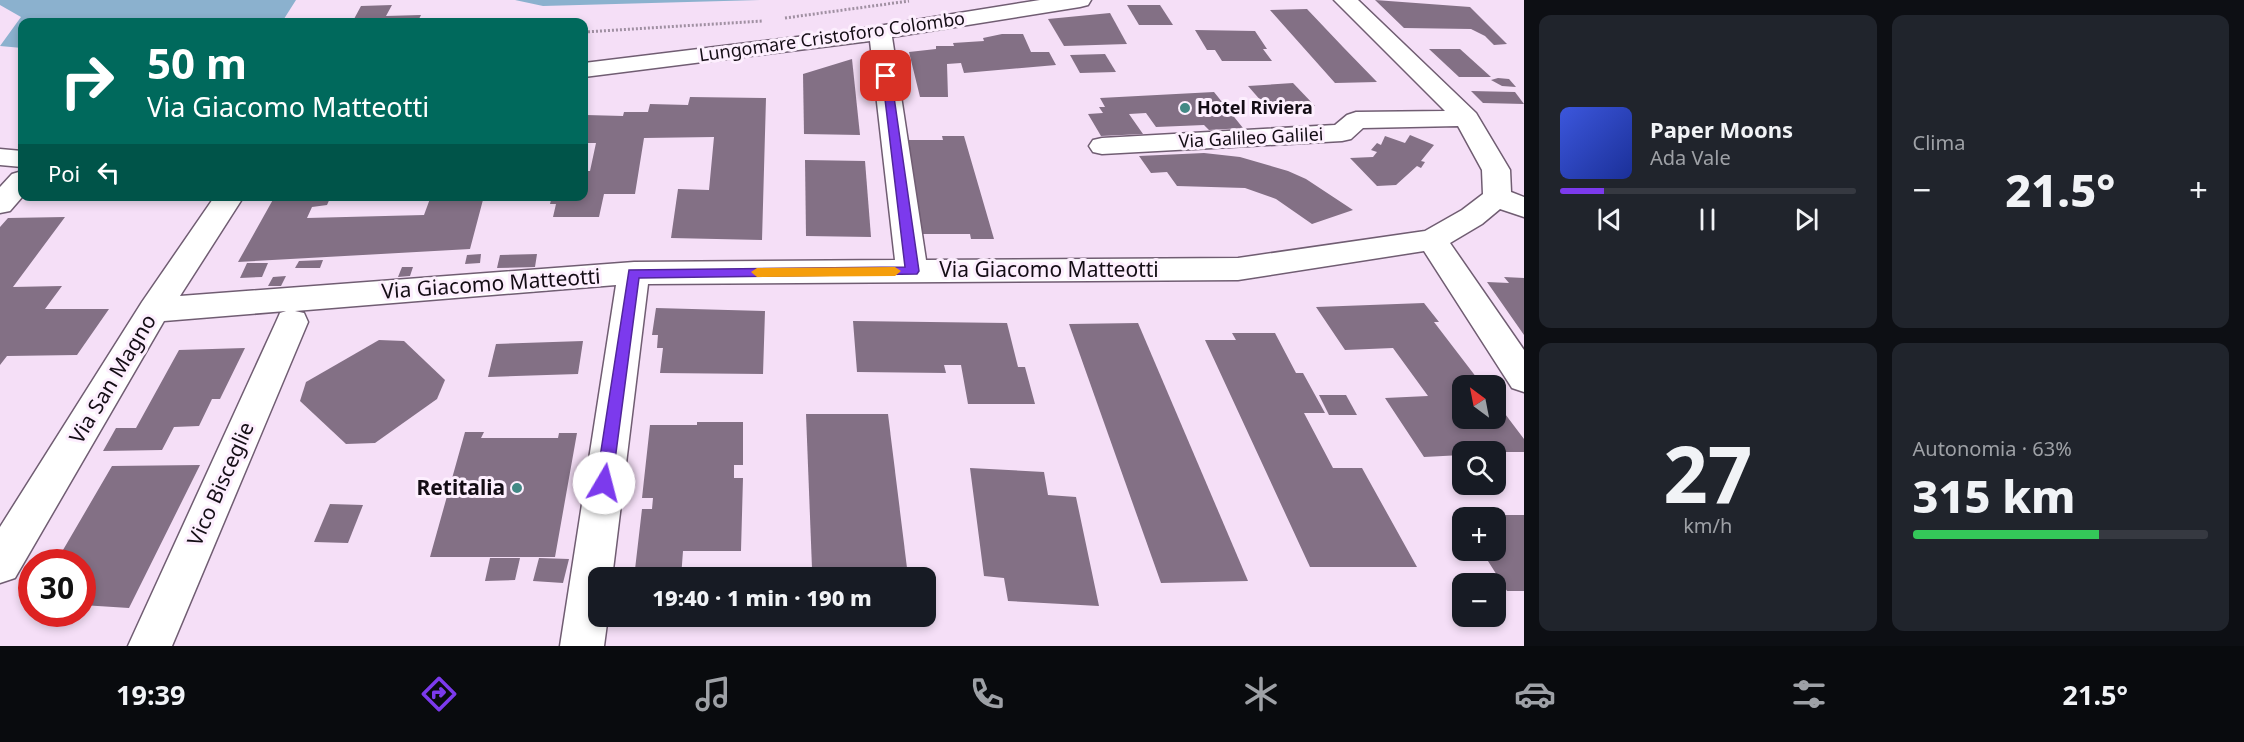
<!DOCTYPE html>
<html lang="it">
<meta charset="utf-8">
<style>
body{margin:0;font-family:"Noto Sans",sans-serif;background:#20242c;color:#f1f3f6;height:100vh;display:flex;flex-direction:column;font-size:22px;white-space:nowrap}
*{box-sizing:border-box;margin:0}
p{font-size:20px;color:#9ea1a6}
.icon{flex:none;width:33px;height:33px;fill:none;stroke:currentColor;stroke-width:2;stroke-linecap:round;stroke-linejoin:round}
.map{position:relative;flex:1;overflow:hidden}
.drawer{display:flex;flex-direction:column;gap:15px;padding:15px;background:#0d0f14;width:720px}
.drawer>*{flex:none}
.guide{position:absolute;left:18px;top:18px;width:570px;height:183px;border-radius:12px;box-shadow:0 3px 9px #0003;background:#00695c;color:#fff;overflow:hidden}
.needle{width:39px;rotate:328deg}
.fabs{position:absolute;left:1452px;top:375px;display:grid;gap:12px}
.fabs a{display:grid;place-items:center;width:54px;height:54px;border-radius:12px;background:#171b24;box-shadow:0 3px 9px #0003;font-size:30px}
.speed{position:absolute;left:18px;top:549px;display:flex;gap:12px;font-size:30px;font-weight:700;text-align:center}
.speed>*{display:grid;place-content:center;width:78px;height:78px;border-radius:50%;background:#171b24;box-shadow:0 3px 9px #0003;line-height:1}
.speed .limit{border:9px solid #d22;background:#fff;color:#111}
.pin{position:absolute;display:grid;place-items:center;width:51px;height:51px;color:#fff;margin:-26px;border-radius:12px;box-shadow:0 3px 9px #0006}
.me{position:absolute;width:66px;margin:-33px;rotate:8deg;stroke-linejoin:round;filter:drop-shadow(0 0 4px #0008)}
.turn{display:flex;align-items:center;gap:21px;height:126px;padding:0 30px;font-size:27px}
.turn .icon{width:78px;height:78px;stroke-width:2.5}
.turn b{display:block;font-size:42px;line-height:51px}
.then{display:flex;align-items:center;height:57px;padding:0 30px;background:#0003;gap:12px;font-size:22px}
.big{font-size:45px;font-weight:800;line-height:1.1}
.drawer .tile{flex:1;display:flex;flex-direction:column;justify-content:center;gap:9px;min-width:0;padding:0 21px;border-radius:12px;background:#20242c}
.drawer .dial{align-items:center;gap:0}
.dial b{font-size:78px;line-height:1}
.song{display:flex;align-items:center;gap:18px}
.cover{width:72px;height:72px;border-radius:9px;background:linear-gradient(135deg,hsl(230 70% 55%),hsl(230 70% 35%))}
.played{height:6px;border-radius:3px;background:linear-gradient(90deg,#7c3aed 15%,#363941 15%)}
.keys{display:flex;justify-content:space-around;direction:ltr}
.heat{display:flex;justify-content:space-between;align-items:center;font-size:33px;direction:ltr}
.charge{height:9px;border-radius:4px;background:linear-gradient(90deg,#34c759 63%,#363941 0)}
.drawer .tiles{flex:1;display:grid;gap:15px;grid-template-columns:repeat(2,1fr)}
.trip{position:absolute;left:588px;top:567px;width:348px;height:60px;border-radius:12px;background:#171b24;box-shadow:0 3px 9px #0003;font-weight:800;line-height:60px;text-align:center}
.tabs{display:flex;height:96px;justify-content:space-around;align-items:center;background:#090b0e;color:#9ea1a6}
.tabs .icon{width:42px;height:42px}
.tabs .active{color:#7c3aed}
.tabs b{font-size:27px;color:#f1f3f6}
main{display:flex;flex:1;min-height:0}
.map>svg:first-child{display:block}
.water{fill:#8bb1ce}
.building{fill:#837085}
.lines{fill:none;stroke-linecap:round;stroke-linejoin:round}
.minor-casing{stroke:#705d72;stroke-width:3}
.path{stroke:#a090a2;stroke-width:3;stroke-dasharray:2 2;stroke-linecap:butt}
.minor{fill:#fff;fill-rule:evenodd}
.route{fill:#7c3aed;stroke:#51269a;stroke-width:1.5}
.slow{fill:#f59e0b}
.poi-dot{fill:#428985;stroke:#fdeffe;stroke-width:2}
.labels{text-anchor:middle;stroke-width:6;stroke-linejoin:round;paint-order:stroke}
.far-street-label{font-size:18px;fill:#140d15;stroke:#fdeffe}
.far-poi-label{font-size:18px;font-weight:bold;fill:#140d15;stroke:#fdeffe;text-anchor:start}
.street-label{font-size:21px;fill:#140d15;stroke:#fdeffe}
.poi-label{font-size:21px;font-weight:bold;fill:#140d15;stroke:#fdeffe;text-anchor:end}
</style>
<main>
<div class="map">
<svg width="1524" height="646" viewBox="0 0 1524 646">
<rect width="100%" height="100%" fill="#f5dff7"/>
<g class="water">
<polygon points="0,0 296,0 282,22 22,22 22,48 0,46 21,17 0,5"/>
<polygon points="515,0 760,0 543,6"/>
</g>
<g class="building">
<polygon points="1375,0 1470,7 1507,44 1494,45 1485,36 1471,29 1404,28"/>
<polygon points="392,5 386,16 421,15 419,19 422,22 345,22 347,19 354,19 361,6"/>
<polygon points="1127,5 1160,5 1173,25 1139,25"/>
<polygon points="1307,9 1343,47 1377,82 1335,83 1270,10"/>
<polygon points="1110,13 1127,44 1064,46 1048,19"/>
<polygon points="1195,30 1255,31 1267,49 1263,49 1272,61 1222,61 1215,50 1207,50"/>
<polygon points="1002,34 1023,34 1031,52 1049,52 1056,65 964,73 961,63 947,64 948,97 920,97 909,52 936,49 936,46 954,46 953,43 984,41 983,38"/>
<polygon points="1429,49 1460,49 1491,77 1459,77"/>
<polygon points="1105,54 1116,72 1080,73 1070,55"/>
<polygon points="852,59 860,135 804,134 803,74"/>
<polygon points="1498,78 1509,79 1516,87 1502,86 1491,80"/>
<polygon points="1293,83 1315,106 1269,110 1248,86"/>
<polygon points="1471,91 1515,92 1524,104 1483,103"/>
<polygon points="1214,92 1243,128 1209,130 1204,125 1156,127 1146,113 1129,114 1143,134 1101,136 1088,114 1103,113 1099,107 1105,107 1100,98"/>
<polygon points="690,97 766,98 762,240 671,238 678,189 709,190 714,137 644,138 635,194 604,194 599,217 553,217 556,204 550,204 552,196 584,196 584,171 590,171 596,143 584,143 586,115 623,116 624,112 648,112 650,104 688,105"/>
<polygon points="1410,135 1434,145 1421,161 1425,162 1421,168 1417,166 1396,185 1377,186 1350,158 1373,157 1377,152 1371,150 1377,143 1381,145 1385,136 1405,143"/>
<polygon points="942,136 964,136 994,239 971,239 970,234 919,234 901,140 943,140"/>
<polygon points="1204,153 1240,157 1288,171 1306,179 1353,210 1312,224 1276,199 1245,188 1177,186 1167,172 1151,173 1139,156"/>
<polygon points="805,160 865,161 871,237 806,236"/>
<polygon points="275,196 331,196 327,205 312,207 307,218 424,215 431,196 484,196 470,249 238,262"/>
<polygon points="65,217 13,287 62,286 45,309 109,309 77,355 7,356 0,365 0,227 8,218"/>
<polygon points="481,254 480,263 465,264 467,255"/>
<polygon points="537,254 535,267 497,268 500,255"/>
<polygon points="323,260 320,268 295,268 299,261"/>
<polygon points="247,263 268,263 262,277 240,278"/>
<polygon points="402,267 413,267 410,276 398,277"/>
<polygon points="286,276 281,286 268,286 273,277"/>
<polygon points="1504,277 1524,278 1524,335 1487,282 1509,283"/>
<polygon points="1424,303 1439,322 1434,322 1483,386 1462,386 1462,418 1496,418 1496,402 1524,439 1524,452 1462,452 1462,455 1424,457 1385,398 1428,396 1393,348 1345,350 1316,307"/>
<polygon points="656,308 765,311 763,374 660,373 663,348 657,348 658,335 652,335"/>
<polygon points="853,321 1007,323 1018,367 1025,367 1035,404 968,404 961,365 944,365 946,373 857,372"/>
<polygon points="1138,323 1248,581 1161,583 1069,324"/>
<polygon points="1232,333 1275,333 1296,373 1303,373 1325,413 1304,413 1333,468 1362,468 1417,567 1310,567 1205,340 1236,340"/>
<polygon points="379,340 404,341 445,380 437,399 375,443 346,444 300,401 306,382"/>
<polygon points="583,341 578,374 488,377 496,344"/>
<polygon points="245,348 220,399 212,399 199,426 174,427 162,450 103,451 116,428 136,428 179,350"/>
<polygon points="1319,395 1346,395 1357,415 1329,415"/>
<polygon points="806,414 888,414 907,568 812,568"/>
<polygon points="697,422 743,422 743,465 734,465 734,478 743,478 741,551 683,551 681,578 634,578 642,509 652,509 653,498 642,498 650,425 697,425"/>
<polygon points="465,432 484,432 481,438 558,438 559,433 577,433 555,557 430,557"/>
<polygon points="200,465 129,608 82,605 82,562 56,562 112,466"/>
<polygon points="970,468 1044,472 1048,495 1076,497 1099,606 1008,601 1004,578 984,576"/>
<polygon points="330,504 363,505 348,543 314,542"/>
<polygon points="1459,515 1524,515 1524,591 1507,591 1481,550 1496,550 1496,518 1461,518"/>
<polygon points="490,558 520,558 515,580 485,581"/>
<polygon points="539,558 569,559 563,583 533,581"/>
</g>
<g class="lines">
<g class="minor-casing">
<g id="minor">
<polygon points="1040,0 1091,0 1088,5 1080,7 892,37 926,260 1238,258 1425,231 1462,210 1483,194 1482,170 1458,126 1363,128 1351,139 1342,141 1102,154 1093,152 1089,146 1093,140 1102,138 1335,125 1347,115 1356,112 1445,111 1334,0 1358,0 1476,113 1510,170 1511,192 1524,197 1524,217 1500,209 1482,224 1450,243 1524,350 1524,392 1512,388 1424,251 1238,280 648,284 612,578 598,578 598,616 608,616 604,646 560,646 616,285 295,311 304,313 308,322 172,646 128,646 276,322 280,313 286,311 164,321 15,578 0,583 0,527 142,302 215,196 244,196 180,296 634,262 895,260 870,41 584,77 584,63 847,31"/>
<polygon points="0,149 22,151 22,167 0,165"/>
<polygon points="22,171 23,196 10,211 0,213 0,187 12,174"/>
</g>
</g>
<g class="path">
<polyline points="785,18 909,1"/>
<polyline points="584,32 763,21"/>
</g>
<use href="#minor" class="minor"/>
</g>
<polygon class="route" points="882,74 891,76 919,271 917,274 639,278 612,483 610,488 599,488 596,483 629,270 905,267"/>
<polygon class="slow" points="895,267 901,271 895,276 757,277 751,272 757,268"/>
<g class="poi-dot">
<circle cx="1185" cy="108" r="6"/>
<circle cx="517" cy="488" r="6"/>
</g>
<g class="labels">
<g class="far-street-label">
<text transform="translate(832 37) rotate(-8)" y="6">Lungomare Cristoforo Colombo</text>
<text transform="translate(1251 138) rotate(-3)" y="6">Via Galileo Galilei</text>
</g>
<g class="far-poi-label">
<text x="1197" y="114">Hotel Riviera</text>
</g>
<g class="street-label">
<text x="1049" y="277">Via Giacomo Matteotti</text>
<text transform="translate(491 284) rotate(-4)" y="7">Via Giacomo Matteotti</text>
<text transform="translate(113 379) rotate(-59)" y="7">Via San Magno</text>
<text transform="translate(221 484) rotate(-66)" y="7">Vico Bisceglie</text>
</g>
<g class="poi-label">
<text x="505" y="495">Retitalia</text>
</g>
</g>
</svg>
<div class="fabs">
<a><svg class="needle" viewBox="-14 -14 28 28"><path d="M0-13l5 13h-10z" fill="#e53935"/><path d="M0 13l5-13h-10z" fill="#9ea1a6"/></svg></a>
<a><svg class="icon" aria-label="search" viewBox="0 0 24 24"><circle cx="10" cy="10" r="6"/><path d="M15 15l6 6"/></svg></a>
<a>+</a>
<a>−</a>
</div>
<div class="speed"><div class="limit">30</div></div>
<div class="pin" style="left:886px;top:76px;background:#d93025"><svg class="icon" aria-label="arrive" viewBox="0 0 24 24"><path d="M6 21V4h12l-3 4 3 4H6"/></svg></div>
<svg class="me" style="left:604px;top:483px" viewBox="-20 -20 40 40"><circle r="19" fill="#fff"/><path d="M0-13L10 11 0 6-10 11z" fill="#7c3aed"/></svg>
<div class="trip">19:40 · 1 min · 190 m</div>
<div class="guide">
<div class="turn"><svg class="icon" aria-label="right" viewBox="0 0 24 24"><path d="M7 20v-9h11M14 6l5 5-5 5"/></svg><div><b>50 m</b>Via Giacomo Matteotti</div></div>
<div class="then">Poi<svg class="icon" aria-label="left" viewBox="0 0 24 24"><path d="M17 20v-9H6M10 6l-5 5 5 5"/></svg></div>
</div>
</div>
<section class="drawer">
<div class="tiles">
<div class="tile">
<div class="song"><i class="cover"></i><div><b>Paper Moons</b><p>Ada Vale</p></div></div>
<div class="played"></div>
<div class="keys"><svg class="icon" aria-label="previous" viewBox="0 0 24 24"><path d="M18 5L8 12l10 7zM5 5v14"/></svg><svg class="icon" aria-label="pause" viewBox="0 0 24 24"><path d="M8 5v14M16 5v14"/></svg><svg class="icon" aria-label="next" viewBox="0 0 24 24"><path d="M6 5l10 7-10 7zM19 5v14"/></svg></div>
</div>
<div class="tile"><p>Clima</p>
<div class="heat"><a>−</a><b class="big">21.5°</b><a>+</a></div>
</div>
<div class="tile dial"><b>27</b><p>km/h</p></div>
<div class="tile"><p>Autonomia · 63%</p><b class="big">315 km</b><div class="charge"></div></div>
</div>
</section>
</main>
<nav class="tabs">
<b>19:39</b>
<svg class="icon active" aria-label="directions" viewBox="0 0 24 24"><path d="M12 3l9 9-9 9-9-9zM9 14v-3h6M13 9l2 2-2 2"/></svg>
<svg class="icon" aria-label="music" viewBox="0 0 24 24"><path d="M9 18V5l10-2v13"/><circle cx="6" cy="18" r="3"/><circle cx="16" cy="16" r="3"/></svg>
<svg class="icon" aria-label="phone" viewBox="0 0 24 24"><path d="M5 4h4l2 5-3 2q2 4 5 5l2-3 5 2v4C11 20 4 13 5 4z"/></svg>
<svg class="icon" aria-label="climate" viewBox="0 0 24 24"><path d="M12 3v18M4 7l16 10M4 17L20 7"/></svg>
<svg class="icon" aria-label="car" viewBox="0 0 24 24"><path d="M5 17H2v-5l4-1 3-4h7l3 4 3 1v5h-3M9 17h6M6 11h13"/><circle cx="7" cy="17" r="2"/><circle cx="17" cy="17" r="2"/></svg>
<svg class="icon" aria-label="filters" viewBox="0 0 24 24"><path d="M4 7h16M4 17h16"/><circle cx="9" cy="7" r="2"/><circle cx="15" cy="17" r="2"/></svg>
<b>21.5°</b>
</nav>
